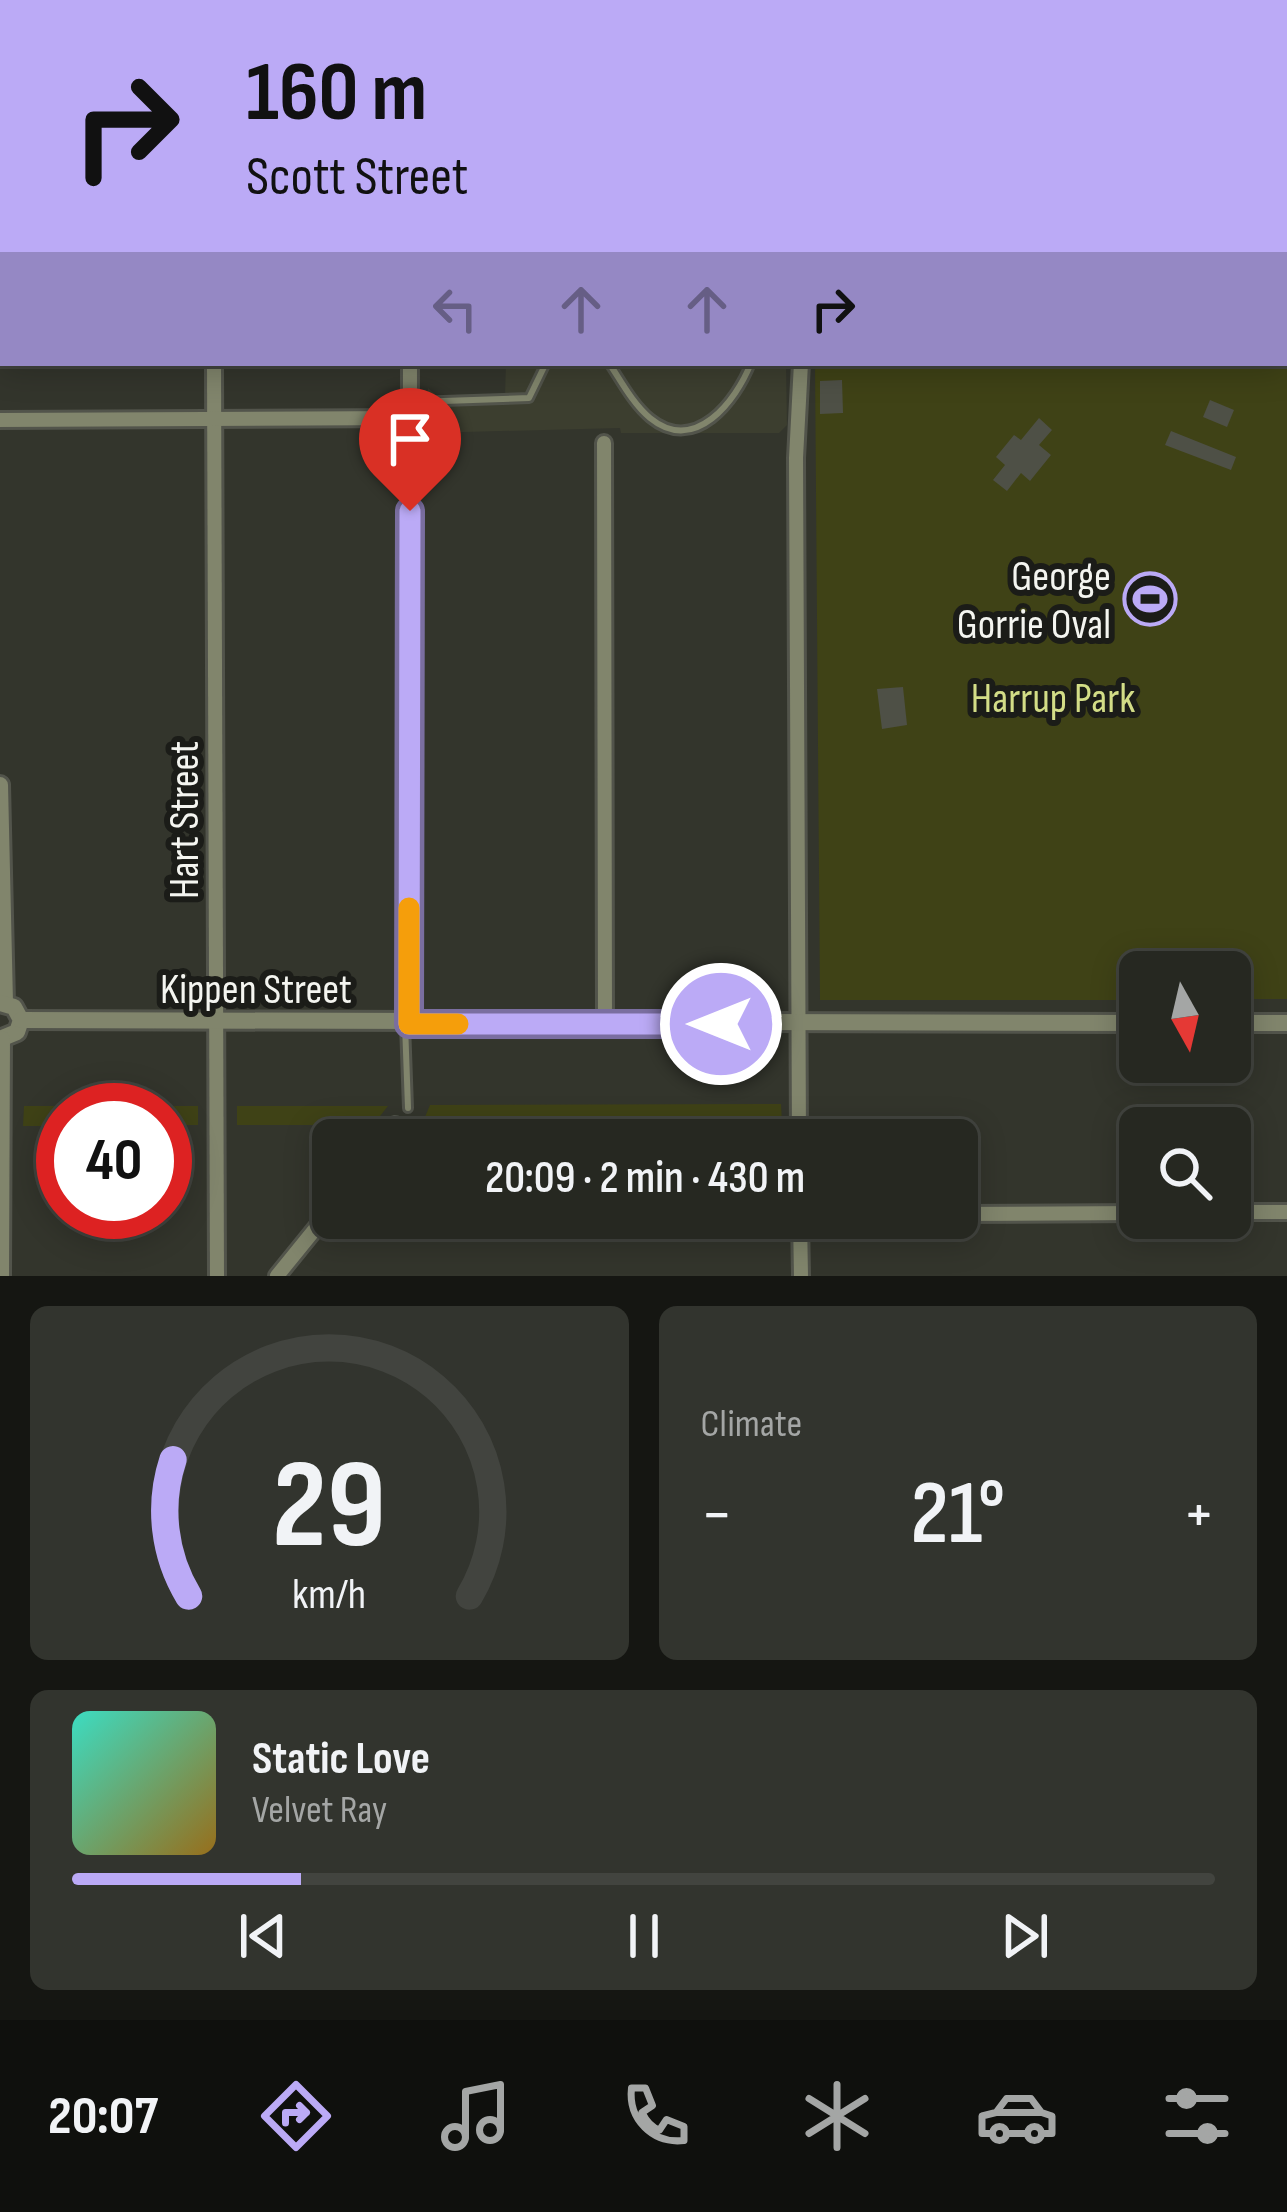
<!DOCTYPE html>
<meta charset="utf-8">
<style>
body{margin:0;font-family:"Sofia Sans Condensed",sans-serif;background:#32342e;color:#f1f3f6;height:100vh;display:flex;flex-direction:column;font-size:45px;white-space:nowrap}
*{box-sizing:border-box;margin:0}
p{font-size:39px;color:#a4a6a5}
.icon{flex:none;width:66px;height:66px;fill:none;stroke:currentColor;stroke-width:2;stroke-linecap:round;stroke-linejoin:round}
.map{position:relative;height:1276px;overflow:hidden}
.details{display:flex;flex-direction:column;gap:30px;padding:30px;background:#151612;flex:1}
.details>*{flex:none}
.hud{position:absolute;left:0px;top:0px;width:1287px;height:366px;box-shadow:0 6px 30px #0003,0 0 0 3px #42443f;background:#bbaaf6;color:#111;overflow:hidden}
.needle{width:78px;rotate:172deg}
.fabs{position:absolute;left:1119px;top:951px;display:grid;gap:24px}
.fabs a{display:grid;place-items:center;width:132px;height:132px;border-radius:18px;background:#262821;box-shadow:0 6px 30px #0003,0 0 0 3px #42443f;font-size:60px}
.speed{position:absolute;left:36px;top:1083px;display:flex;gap:24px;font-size:60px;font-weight:700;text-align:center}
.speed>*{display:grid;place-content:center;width:156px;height:156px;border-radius:50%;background:#262821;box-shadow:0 6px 30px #0003,0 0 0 3px #42443f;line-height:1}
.speed .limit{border:18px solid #d22;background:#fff;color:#111}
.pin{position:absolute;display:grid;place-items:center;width:102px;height:102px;color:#fff;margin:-123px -51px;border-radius:50% 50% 50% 0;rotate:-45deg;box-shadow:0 0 12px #0007}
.pin .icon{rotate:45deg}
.me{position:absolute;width:132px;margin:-66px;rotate:270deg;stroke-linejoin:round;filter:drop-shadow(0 0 9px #0008)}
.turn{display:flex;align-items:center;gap:42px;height:252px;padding:0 48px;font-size:54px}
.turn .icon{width:156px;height:156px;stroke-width:2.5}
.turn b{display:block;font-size:84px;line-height:102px}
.lanes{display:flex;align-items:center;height:114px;padding:0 48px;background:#0003;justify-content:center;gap:60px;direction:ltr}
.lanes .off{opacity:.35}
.big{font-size:90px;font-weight:600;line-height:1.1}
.details .tile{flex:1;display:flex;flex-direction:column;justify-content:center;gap:18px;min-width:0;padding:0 42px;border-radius:18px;background:#32342e}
.details .dial{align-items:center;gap:0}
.dial svg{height:312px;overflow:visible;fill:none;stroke:#42443f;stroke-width:7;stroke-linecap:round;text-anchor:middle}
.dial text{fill:#f1f3f6;stroke:none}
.song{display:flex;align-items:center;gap:36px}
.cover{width:144px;height:144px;border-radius:18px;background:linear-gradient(135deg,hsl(170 70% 55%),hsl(40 70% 35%))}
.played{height:12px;border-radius:6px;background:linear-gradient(90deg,#bbaaf6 20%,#42443f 20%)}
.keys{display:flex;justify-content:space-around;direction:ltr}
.heat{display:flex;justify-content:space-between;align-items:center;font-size:66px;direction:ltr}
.details .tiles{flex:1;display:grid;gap:30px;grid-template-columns:1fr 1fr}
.tile:last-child{grid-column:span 2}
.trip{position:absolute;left:312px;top:1119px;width:666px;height:120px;border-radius:18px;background:#262821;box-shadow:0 6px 30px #0003,0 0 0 3px #42443f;font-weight:600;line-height:120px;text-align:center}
.menu{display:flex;height:192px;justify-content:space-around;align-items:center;background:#0f100d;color:#a4a6a5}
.menu .icon{width:84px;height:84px}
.menu .current{color:#bbaaf6}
.menu b{font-size:54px;color:#f1f3f6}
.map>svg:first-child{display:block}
.built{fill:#3c3e2f}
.green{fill:#3f4216}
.building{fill:#4e5046}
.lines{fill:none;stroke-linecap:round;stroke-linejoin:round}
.service-casing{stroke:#52544b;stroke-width:12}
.minor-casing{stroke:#52544b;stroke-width:20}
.tertiary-casing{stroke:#52544b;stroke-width:22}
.service{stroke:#81856c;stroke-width:6}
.minor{stroke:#81856c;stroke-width:14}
.tertiary{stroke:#81856c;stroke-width:16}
.route-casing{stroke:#7a6ea0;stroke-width:30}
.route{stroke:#bbaaf6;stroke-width:21}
.slow{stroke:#f59e0b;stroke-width:21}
.labels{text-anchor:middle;stroke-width:12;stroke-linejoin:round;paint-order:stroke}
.poi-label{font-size:42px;fill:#f4f5f0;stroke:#1b1c18;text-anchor:end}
.park-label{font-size:42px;fill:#d3dd87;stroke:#1b1c18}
.street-label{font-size:42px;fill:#f4f5f0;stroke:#1b1c18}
</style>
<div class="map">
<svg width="1287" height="1276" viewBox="0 0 1287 1276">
<rect width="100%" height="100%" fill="#33352c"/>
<polygon class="built" points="506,363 786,363 787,425 779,433 621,433 620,428 428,433 428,388 436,395 505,395"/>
<g class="green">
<polygon points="1187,0 1287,0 1287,999 1230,999 1230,972 1140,972 1140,1000 820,1000 815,363 1284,363 1284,3"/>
<polygon points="781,1104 782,1123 422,1124 430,1105"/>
<polygon points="24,1106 198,1106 198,1125 165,1125 165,1110 63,1110 63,1126 23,1126"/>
<polygon points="237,1106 388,1106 373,1125 237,1125"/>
</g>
<g class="building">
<polygon points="842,380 843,413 820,414 820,381"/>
<polygon points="1210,400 1234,410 1227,427 1203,417"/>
<polygon points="1039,418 1052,430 1039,445 1051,455 1030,481 1021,473 1007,491 993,480 1005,465 996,457 1014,435 1021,440"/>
<polygon points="1171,431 1236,457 1231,470 1165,445"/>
<polygon points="903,687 907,725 882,729 877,689"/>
</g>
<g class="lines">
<g class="service-casing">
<g id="service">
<path d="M609 363C621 381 633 404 650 418 695 455 736 401 751 363"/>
<polyline points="414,402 529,398 546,363"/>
<polyline points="405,1024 408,1108"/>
</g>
</g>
<g class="minor-casing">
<g id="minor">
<polyline points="213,0 213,3"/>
<polyline points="407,0 407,3"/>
<polyline points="604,3 604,0"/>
<polyline points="792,3 792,0"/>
<polyline points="214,363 217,1276"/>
<polyline points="0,420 410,418"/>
<polyline points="604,443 605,1025"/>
<polyline points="409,1024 410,363"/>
<polyline points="383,1140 395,1125"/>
<polyline points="799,1140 796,458 801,363"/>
<polyline points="1230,1212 1287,1212"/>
<polyline points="957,1214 1140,1213"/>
<polyline points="800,1218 801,1276"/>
<polyline points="277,1276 333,1207"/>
</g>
</g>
<g class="tertiary-casing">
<g id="tertiary">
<polyline points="0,785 5,1003"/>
<polyline points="0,1003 14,1007 21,1020 17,1032 0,1039"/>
<polyline points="21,1020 1140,1023"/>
<polyline points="1230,1023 1287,1023"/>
<polyline points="1,1276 2,1039"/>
</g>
</g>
<use href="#service" class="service"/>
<use href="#minor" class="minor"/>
<use href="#tertiary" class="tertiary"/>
</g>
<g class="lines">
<g class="route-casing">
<polyline id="route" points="410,511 409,1024 721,1024"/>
</g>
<use href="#route" class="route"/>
<polyline class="slow" points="409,908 409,1024 458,1024"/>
</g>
<defs>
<g id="stadium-ring" transform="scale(2.7)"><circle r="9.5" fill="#1b1c18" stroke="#bbaaf6" stroke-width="1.5"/><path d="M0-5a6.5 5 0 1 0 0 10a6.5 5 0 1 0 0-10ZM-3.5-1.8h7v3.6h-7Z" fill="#bbaaf6"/></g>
</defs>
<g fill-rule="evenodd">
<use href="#stadium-ring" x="1150" y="599"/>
</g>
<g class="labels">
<g class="poi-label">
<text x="1111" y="590">George<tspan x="1111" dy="48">Gorrie Oval</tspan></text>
</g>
<g class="park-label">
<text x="1053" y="712">Harrup Park</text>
</g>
<g class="street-label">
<text transform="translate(183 820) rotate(-90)" y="15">Hart Street</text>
<text x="256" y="1003">Kippen Street</text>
</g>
</g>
</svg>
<div class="fabs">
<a><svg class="needle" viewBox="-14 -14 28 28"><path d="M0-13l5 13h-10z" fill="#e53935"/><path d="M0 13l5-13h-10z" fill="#a4a6a5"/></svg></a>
<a><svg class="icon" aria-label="search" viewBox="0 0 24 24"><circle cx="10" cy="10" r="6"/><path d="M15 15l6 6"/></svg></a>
</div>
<div class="speed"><div class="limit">40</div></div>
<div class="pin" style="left:410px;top:511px;background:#d93025"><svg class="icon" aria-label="arrive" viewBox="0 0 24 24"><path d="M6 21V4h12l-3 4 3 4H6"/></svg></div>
<svg class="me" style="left:721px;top:1024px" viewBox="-20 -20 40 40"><circle r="17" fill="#bbaaf6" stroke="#fff" stroke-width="3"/><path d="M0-11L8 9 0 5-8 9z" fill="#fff"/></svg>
<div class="trip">20:09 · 2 min · 430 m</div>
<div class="hud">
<div class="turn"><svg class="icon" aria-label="right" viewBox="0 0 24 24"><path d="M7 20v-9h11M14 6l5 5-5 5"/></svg><div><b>160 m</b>Scott Street</div></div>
<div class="lanes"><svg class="icon off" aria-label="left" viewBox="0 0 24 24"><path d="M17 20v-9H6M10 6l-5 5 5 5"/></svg><svg class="icon off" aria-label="ahead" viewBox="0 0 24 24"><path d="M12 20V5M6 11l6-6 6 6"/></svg><svg class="icon off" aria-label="ahead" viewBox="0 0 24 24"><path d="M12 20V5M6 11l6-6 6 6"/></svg><svg class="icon" aria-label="right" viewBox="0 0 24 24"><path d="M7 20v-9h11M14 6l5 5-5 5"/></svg></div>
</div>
</div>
<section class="details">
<div class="tiles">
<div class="tile dial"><svg viewBox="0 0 100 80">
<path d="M14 69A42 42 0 1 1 86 69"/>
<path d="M14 69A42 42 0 0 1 10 34" stroke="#bbaaf6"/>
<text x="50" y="56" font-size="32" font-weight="700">29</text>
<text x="50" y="72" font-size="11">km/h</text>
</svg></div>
<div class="tile"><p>Climate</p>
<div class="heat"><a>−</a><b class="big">21°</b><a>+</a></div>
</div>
<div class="tile">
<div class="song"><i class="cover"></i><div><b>Static Love</b><p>Velvet Ray</p></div></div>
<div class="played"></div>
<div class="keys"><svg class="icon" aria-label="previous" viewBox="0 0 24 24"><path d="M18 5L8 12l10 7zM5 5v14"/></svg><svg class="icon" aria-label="pause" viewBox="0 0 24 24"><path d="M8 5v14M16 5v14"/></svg><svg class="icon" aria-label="next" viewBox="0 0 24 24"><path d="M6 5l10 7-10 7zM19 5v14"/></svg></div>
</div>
</div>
</section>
<nav class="menu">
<b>20:07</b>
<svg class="icon current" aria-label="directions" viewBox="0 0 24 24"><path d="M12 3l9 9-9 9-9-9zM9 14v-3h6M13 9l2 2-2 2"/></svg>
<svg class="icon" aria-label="music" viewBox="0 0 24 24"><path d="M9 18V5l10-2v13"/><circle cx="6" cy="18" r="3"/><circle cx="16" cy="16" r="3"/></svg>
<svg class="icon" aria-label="phone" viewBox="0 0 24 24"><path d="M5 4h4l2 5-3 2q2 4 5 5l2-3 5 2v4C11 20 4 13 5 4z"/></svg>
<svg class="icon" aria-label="climate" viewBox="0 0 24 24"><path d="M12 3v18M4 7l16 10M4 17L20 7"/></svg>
<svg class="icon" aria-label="car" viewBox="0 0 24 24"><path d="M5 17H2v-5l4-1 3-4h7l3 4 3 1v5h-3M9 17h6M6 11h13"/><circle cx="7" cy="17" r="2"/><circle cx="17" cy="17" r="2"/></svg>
<svg class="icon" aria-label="filters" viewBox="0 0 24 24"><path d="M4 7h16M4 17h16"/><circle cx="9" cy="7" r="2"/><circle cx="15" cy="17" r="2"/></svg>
</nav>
